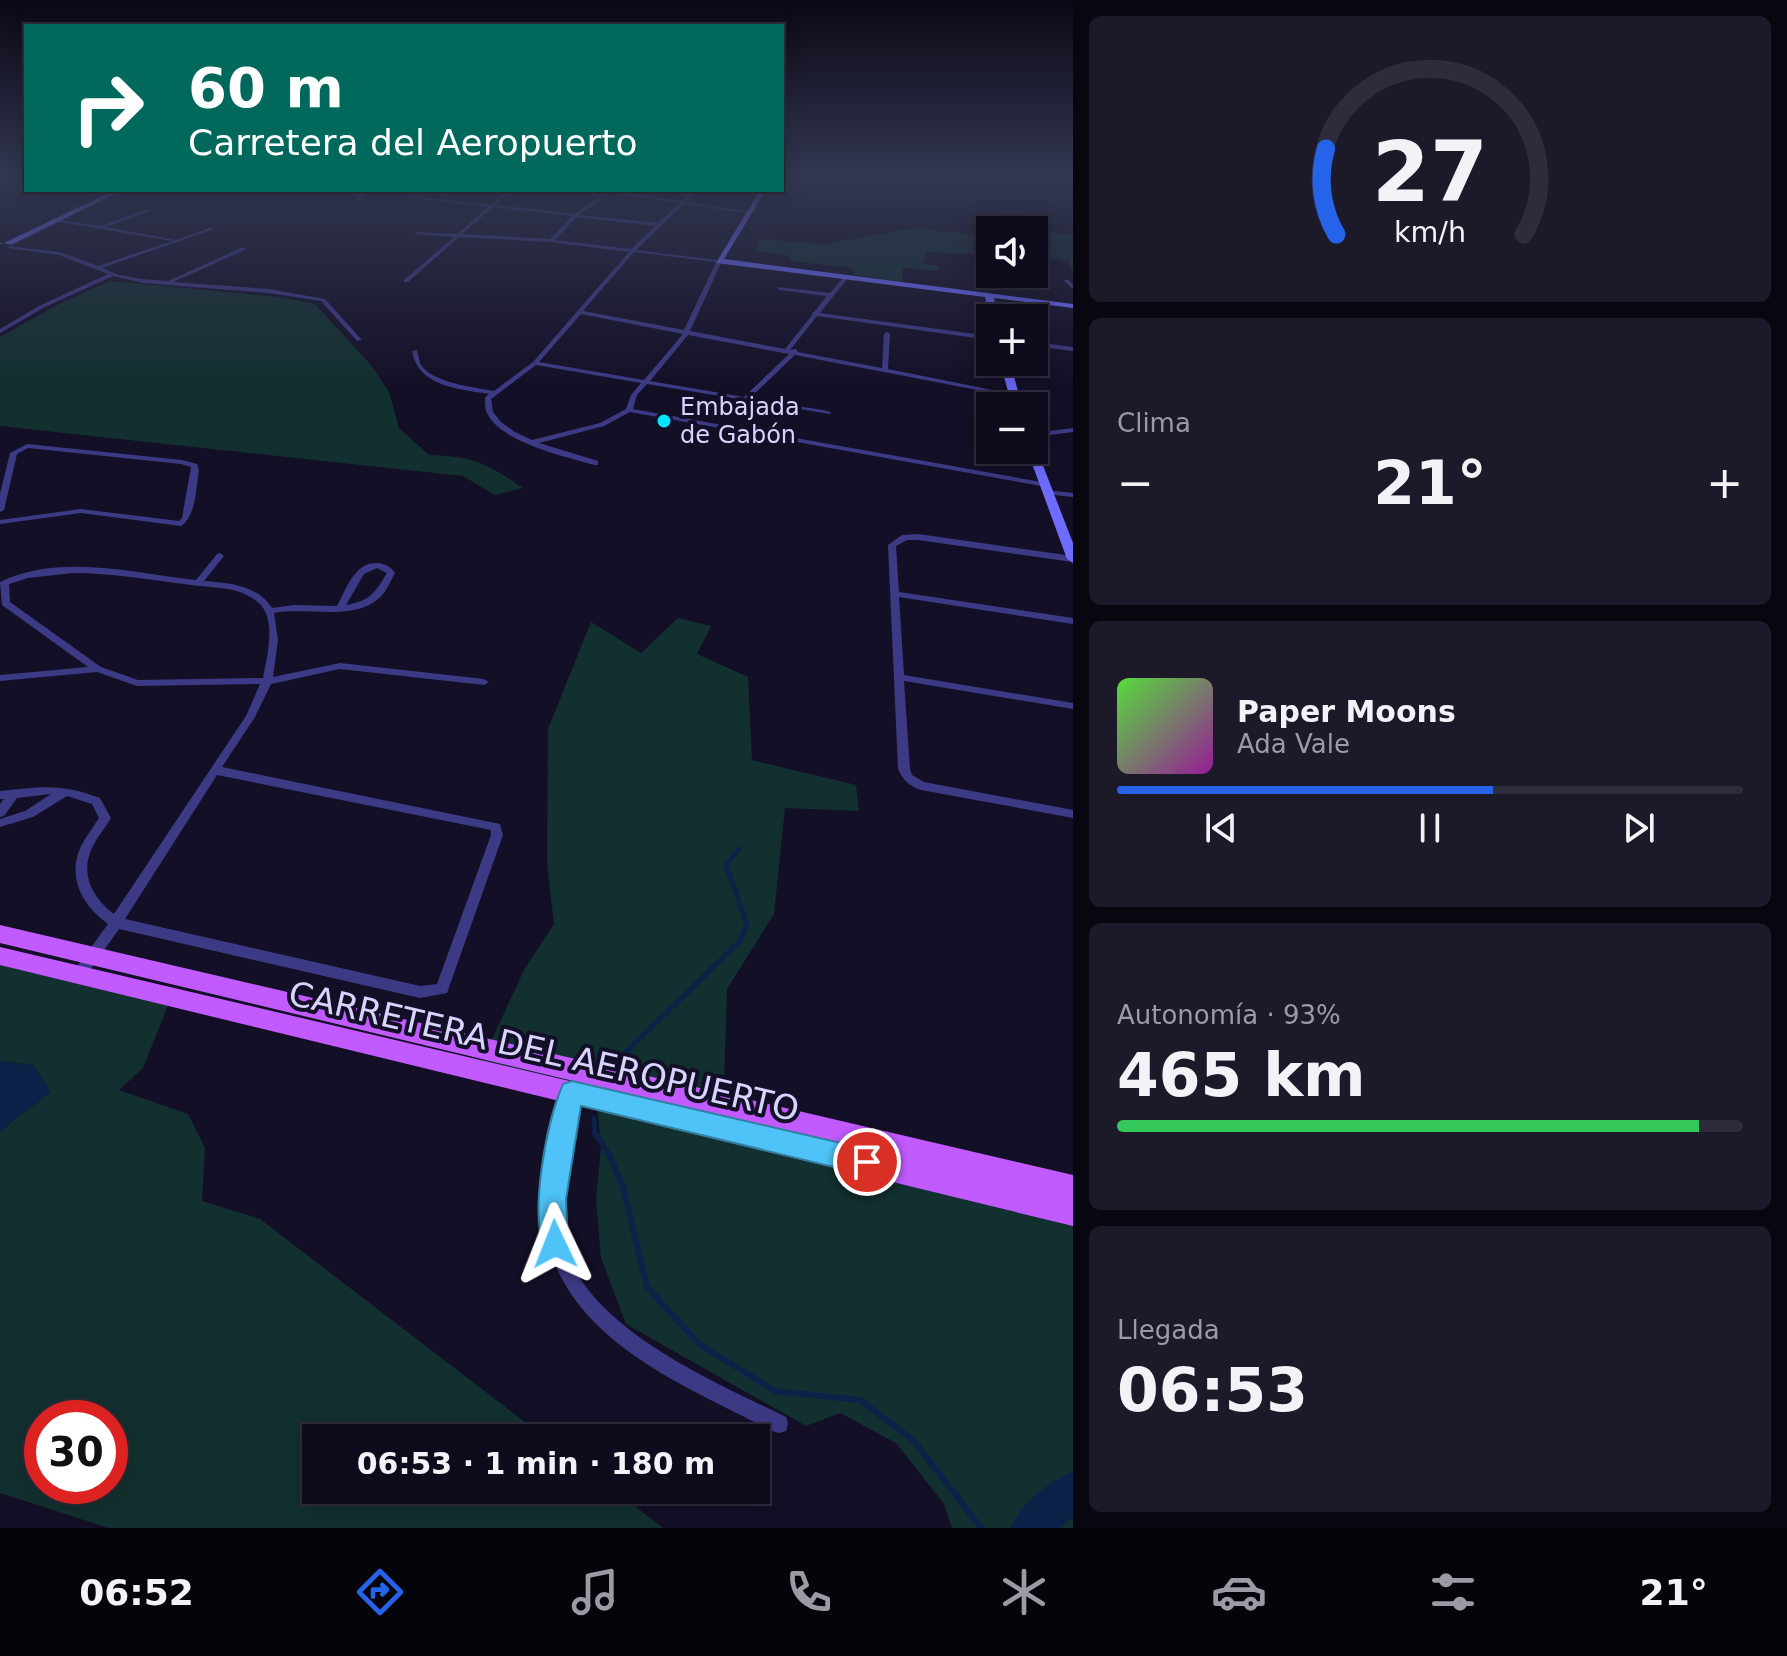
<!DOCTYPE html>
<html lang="es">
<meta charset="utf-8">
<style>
body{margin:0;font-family:"DejaVu Sans",sans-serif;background:#1c1929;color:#f1f3f6;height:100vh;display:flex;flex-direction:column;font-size:30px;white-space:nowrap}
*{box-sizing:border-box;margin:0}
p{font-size:26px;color:#9b9ba3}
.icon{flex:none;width:44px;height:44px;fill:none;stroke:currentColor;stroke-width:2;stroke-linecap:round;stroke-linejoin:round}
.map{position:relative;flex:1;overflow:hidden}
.sheet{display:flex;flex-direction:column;gap:16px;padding:16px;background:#08060f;width:714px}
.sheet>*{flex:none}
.guide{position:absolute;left:24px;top:24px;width:760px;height:168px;border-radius:0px;box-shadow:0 4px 20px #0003,0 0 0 2px #2e2b3b;background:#00695c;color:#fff;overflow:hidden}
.controls{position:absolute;left:976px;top:216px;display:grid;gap:16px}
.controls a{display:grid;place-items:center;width:72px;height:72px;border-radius:0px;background:#0e0b1c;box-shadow:0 4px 20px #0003,0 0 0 2px #2e2b3b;font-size:40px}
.speed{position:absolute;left:24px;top:1400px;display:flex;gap:16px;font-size:40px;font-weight:700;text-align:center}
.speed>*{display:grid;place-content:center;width:104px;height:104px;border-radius:50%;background:#0e0b1c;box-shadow:0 4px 20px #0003,0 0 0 2px #2e2b3b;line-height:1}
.speed .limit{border:12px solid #d22;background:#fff;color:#111}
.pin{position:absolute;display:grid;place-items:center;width:68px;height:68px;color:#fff;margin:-34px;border:4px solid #fff;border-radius:50%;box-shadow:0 2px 8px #0007}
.me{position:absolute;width:88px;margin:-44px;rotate:358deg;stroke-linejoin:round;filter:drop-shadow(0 0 6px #0008)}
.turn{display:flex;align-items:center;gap:28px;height:168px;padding:0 32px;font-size:36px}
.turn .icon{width:104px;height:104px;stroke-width:2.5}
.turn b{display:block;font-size:56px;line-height:68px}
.big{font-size:60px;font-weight:700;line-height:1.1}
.sheet .card{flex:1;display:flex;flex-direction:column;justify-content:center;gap:12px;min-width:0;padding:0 28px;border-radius:12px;background:#1c1929}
.sheet .dial{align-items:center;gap:0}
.dial svg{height:208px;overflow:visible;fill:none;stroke:#2e2b3b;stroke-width:7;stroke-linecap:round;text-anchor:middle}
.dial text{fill:#f1f3f6;stroke:none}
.song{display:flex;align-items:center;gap:24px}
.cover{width:96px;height:96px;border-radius:12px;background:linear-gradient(135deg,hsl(110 70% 55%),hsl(300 70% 35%))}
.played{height:8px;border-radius:4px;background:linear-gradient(90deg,#2563eb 60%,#2e2b3b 60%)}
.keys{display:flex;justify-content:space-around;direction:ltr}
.heat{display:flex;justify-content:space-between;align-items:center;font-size:44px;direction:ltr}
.charge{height:12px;border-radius:6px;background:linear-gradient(90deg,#34c759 93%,#2e2b3b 0)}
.trip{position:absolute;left:302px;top:1424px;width:468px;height:80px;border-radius:0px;background:#0e0b1c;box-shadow:0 4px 20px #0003,0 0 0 2px #2e2b3b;font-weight:700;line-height:80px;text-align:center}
.menu{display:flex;height:128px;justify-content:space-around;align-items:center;background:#06040b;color:#9b9ba3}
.menu .icon{width:56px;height:56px}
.menu .active{color:#2563eb}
.menu b{font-size:36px;color:#f1f3f6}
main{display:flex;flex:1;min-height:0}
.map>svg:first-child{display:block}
.green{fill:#12302f;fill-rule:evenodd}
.water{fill:#0c2248}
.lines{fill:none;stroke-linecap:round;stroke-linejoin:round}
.stream-far1{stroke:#0c2248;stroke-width:5}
.stream{stroke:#0c2248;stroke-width:6}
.river{fill:#0c2248;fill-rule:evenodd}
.street{fill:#3d3a85;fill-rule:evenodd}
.secondary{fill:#6f6bff;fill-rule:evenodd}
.primary{fill:#c25bff;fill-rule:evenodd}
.route{fill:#4fc3f7;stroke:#337fa1;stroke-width:2}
.poi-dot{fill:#00e5ff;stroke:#130f26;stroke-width:3}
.labels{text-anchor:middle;stroke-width:8;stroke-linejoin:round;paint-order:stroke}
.far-poi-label{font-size:24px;fill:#d9d4ff;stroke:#130f26;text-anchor:start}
.near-street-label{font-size:34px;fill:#d9d4ff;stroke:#130f26}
</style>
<main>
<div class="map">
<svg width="1073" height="1528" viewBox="0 0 1073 1528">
<rect width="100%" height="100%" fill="#130f26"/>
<g class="green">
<polygon points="920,227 943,232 990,235 990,255 926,252 923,264 940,266 938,271 903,268 902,282 854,275 852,268 792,261 789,256 757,251 759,239 824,244"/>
<polygon points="1034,230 1073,235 1073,272 1068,260 1034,258"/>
<path d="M110 281 269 296 315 304 372 366 389 392 399 428 429 455C476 457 484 462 523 488L495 495 463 476 0 426V337L59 304Z"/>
<polygon points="678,618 711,626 697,654 748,677 752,760 856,785 859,811 785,808 774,914 727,989 723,1116 1073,1194 1073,1528 952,1528 944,1504 896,1443 840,1413 806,1426 626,1324 601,1258 596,1199 601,1147 595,1086 482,1061 524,970 554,924 547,863 548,729 591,622 641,653"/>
<path d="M0 950 171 998 143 1068 119 1090 188 1114 205 1148 202 1201 260 1219 546 1438H316V1490H614L663 1528H109L0 1493V1131L51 1092 33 1065 0 1061ZM42 1418H110V1486H42Z"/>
</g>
<polygon class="water" points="0,1061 33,1065 51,1092 0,1131"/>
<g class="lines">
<g class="stream-far1">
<polyline points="626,1052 740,941 747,924 726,865 739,849"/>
<polyline points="594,1118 595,1135"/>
</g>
<polyline class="stream" points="595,1133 611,1158 623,1187 647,1287 699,1344 775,1391 860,1400 914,1441 981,1528"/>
<path class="river" d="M1073 1472V1517L1060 1528H1010C1020 1504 1049 1481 1073 1472Z"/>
<g class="street">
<polygon points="0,180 26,182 26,184 0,182"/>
<polygon points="363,190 367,190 359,201 355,201"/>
<path d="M507 190H512L495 205 574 214 605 193 594 190H614L613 191 682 201 694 190H698L686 202 750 212 748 213 684 204 636 250 722 261 690 331 785 349 812 315V313L814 312 827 296 779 290 777 287 830 293 844 277 847 279 820 313 990 336V340L817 316 790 350 796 349 798 352 882 368 884 334 887 332 890 334 888 369 1017 395 1014 397 795 355 750 398 828 411 831 413 830 414 647 384 637 395 633 409 1047 483 1051 485 1047 487 630 412 604 426 539 443 598 461V465H595C566 457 498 442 486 411 485 407 485 402 485 398L489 394C460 389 418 387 412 351L417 350C418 354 419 359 420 363 430 383 474 387 494 391L533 362 629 252 551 242 459 237 408 282H404V280L454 237 417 234 415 232 457 234 488 207 413 198 411 196 491 205ZM610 193 679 203 658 223 579 215ZM493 207 572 216 550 239 462 234ZM577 217 655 226 631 249 555 240ZM634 252 716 262 684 330 583 311ZM581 314 683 334 644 380 539 362ZM688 335 789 354 744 397 650 381ZM536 365 641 383 631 395 626 409 600 423 532 440 515 432 501 422 493 412 491 399Z"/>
<polygon points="147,209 149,211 106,227 176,240 210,228 214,229 102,268 119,275 143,279 168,281 241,248 245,248 245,250 173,282 269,289 325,299 362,340 357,341 321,301 269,293 143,283 113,276 43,308 0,333 0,329 39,306 108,274 59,255 9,248 7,246 60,252 98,266 172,241 54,221 52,219 101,226"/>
<polygon points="0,243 3,243 3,244 0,245"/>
<polygon points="1067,279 1073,284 1073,289 1064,281"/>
<polygon points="1034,342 1073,347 1073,351 1034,346"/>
<polygon points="1073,428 1073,432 1034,437 1034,433"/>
<path d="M27 444 182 460 197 464 199 470C196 488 196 516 181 526L81 513 0 524V520L81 509 179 521 182 518 191 467 181 464 28 448 17 454 4 510 0 512V494L10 453Z"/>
<polygon points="1046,490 1073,493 1073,497 1046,494"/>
<path d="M918 534 1073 556V562L918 540H907L896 546 899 592 1073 618V624L899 597 904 675 1073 703V709L904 681 910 769 912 775 924 782 1073 810V818L921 790C909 786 903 780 898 769L888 545 902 535Z"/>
<path d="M220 553 224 556 204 581C229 583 257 585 272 608L294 605 337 606C343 595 348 581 357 572 367 560 386 560 395 573 390 582 386 593 378 599 353 621 305 607 274 613L278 640 273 677 340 663 484 679 489 682 484 685 340 669 271 684 255 717 222 767 500 824 503 835 447 993 420 998 119 929 83 980 78 982 73 980 71 976 73 972 108 924C84 907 68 880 79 851 84 839 92 829 99 818L92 804 67 796 33 817 0 827V819L25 811 51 794 17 798 4 816 0 817V804L4 799H0V791C42 787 59 783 100 798L111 818C105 828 98 836 93 846 79 873 92 897 114 914L246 716 260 684 137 686 97 672 0 681V675L88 667 2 605 0 582C60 553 133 573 196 580L217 554ZM377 568 387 573C375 593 370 601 346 605L364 574ZM73 573C113 573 151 580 191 585 207 587 224 587 240 592 247 595 255 599 261 605 276 623 267 657 263 678L138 680 101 667 10 602 9 584 28 578ZM217 775 491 830V835L437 984 420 986 125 919Z"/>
<path d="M572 1085 577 1087 579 1092C569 1135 555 1181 560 1226 571 1322 709 1379 786 1417L788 1424 786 1431 779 1433 772 1431C696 1391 590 1350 555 1264 549 1251 545 1238 544 1224 540 1179 554 1135 565 1092L567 1087Z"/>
</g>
<g class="secondary">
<polygon points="115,190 123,190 11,245 4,243"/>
<polygon points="760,190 766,190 724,259 1073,304 1073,308 994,298 998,318 990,318 985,297 716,263"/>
<polygon points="1000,362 1010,362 1022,406 1012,406"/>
<polygon points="1034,447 1037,450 1073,543 1073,563 1067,559 1027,450 1034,450"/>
</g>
<polygon class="primary" points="0,925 1073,1175 1073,1226 0,965 0,947 786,1132 0,943"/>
</g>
<linearGradient id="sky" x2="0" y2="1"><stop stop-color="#0a0815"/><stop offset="0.45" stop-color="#333752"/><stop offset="1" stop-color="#333752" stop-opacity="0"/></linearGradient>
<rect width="1073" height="388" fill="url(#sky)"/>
<path class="route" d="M572 1081 867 1149 876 1153 880 1162 876 1171 867 1175 581 1106 566 1199 568 1244 564 1253 555 1257 545 1253C529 1214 546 1123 563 1084Z"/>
<circle class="poi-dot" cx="664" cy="421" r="8"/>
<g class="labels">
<g class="far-poi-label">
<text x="680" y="415">Embajada<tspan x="680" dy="28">de Gabón</tspan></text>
</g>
<g class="near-street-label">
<text transform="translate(544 1051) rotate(13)" y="12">CARRETERA DEL AEROPUERTO</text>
</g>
</g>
</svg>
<div class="controls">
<a><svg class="icon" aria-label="sound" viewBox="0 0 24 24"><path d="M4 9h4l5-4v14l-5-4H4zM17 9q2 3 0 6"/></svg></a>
<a>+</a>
<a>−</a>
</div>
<div class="speed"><div class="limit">30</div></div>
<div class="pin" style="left:867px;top:1162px;background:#d93025"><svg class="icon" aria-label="arrive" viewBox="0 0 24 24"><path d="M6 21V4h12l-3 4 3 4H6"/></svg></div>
<svg class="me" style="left:555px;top:1244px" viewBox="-20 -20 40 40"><path d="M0-17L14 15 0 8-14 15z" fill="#4fc3f7" stroke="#fff" stroke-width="4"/></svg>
<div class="trip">06:53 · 1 min · 180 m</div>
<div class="guide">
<div class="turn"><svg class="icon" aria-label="right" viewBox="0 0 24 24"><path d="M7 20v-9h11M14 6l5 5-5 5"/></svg><div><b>60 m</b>Carretera del Aeropuerto</div></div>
</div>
</div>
<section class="sheet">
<div class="card dial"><svg viewBox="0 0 100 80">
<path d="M14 69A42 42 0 1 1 86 69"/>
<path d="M14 69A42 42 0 0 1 10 36" stroke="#2563eb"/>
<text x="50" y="56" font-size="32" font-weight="700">27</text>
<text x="50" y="72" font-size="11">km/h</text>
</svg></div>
<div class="card"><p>Clima</p>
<div class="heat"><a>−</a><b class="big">21°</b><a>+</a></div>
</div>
<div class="card">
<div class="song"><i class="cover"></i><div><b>Paper Moons</b><p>Ada Vale</p></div></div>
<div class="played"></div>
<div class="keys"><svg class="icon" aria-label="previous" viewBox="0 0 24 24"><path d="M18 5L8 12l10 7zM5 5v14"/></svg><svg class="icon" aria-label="pause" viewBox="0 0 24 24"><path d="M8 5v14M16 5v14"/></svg><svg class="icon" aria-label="next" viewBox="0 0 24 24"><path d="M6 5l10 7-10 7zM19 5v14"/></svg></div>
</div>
<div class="card"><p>Autonomía · 93%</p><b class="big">465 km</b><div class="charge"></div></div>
<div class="card"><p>Llegada</p><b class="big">06:53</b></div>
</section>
</main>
<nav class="menu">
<b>06:52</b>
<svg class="icon active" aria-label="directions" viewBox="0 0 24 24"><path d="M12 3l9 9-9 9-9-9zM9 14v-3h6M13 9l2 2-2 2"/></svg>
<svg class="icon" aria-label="music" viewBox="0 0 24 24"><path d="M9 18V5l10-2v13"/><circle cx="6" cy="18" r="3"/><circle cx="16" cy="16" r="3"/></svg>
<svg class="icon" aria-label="phone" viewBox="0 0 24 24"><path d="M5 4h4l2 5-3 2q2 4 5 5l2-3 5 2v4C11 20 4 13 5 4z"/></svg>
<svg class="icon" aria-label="climate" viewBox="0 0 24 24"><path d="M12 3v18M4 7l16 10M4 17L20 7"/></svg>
<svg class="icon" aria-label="car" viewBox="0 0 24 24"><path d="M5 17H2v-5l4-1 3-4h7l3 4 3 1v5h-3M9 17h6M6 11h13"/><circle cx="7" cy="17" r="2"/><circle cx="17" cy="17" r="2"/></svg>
<svg class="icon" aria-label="filters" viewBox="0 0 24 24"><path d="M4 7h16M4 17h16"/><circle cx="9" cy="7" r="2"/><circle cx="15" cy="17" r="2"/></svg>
<b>21°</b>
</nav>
